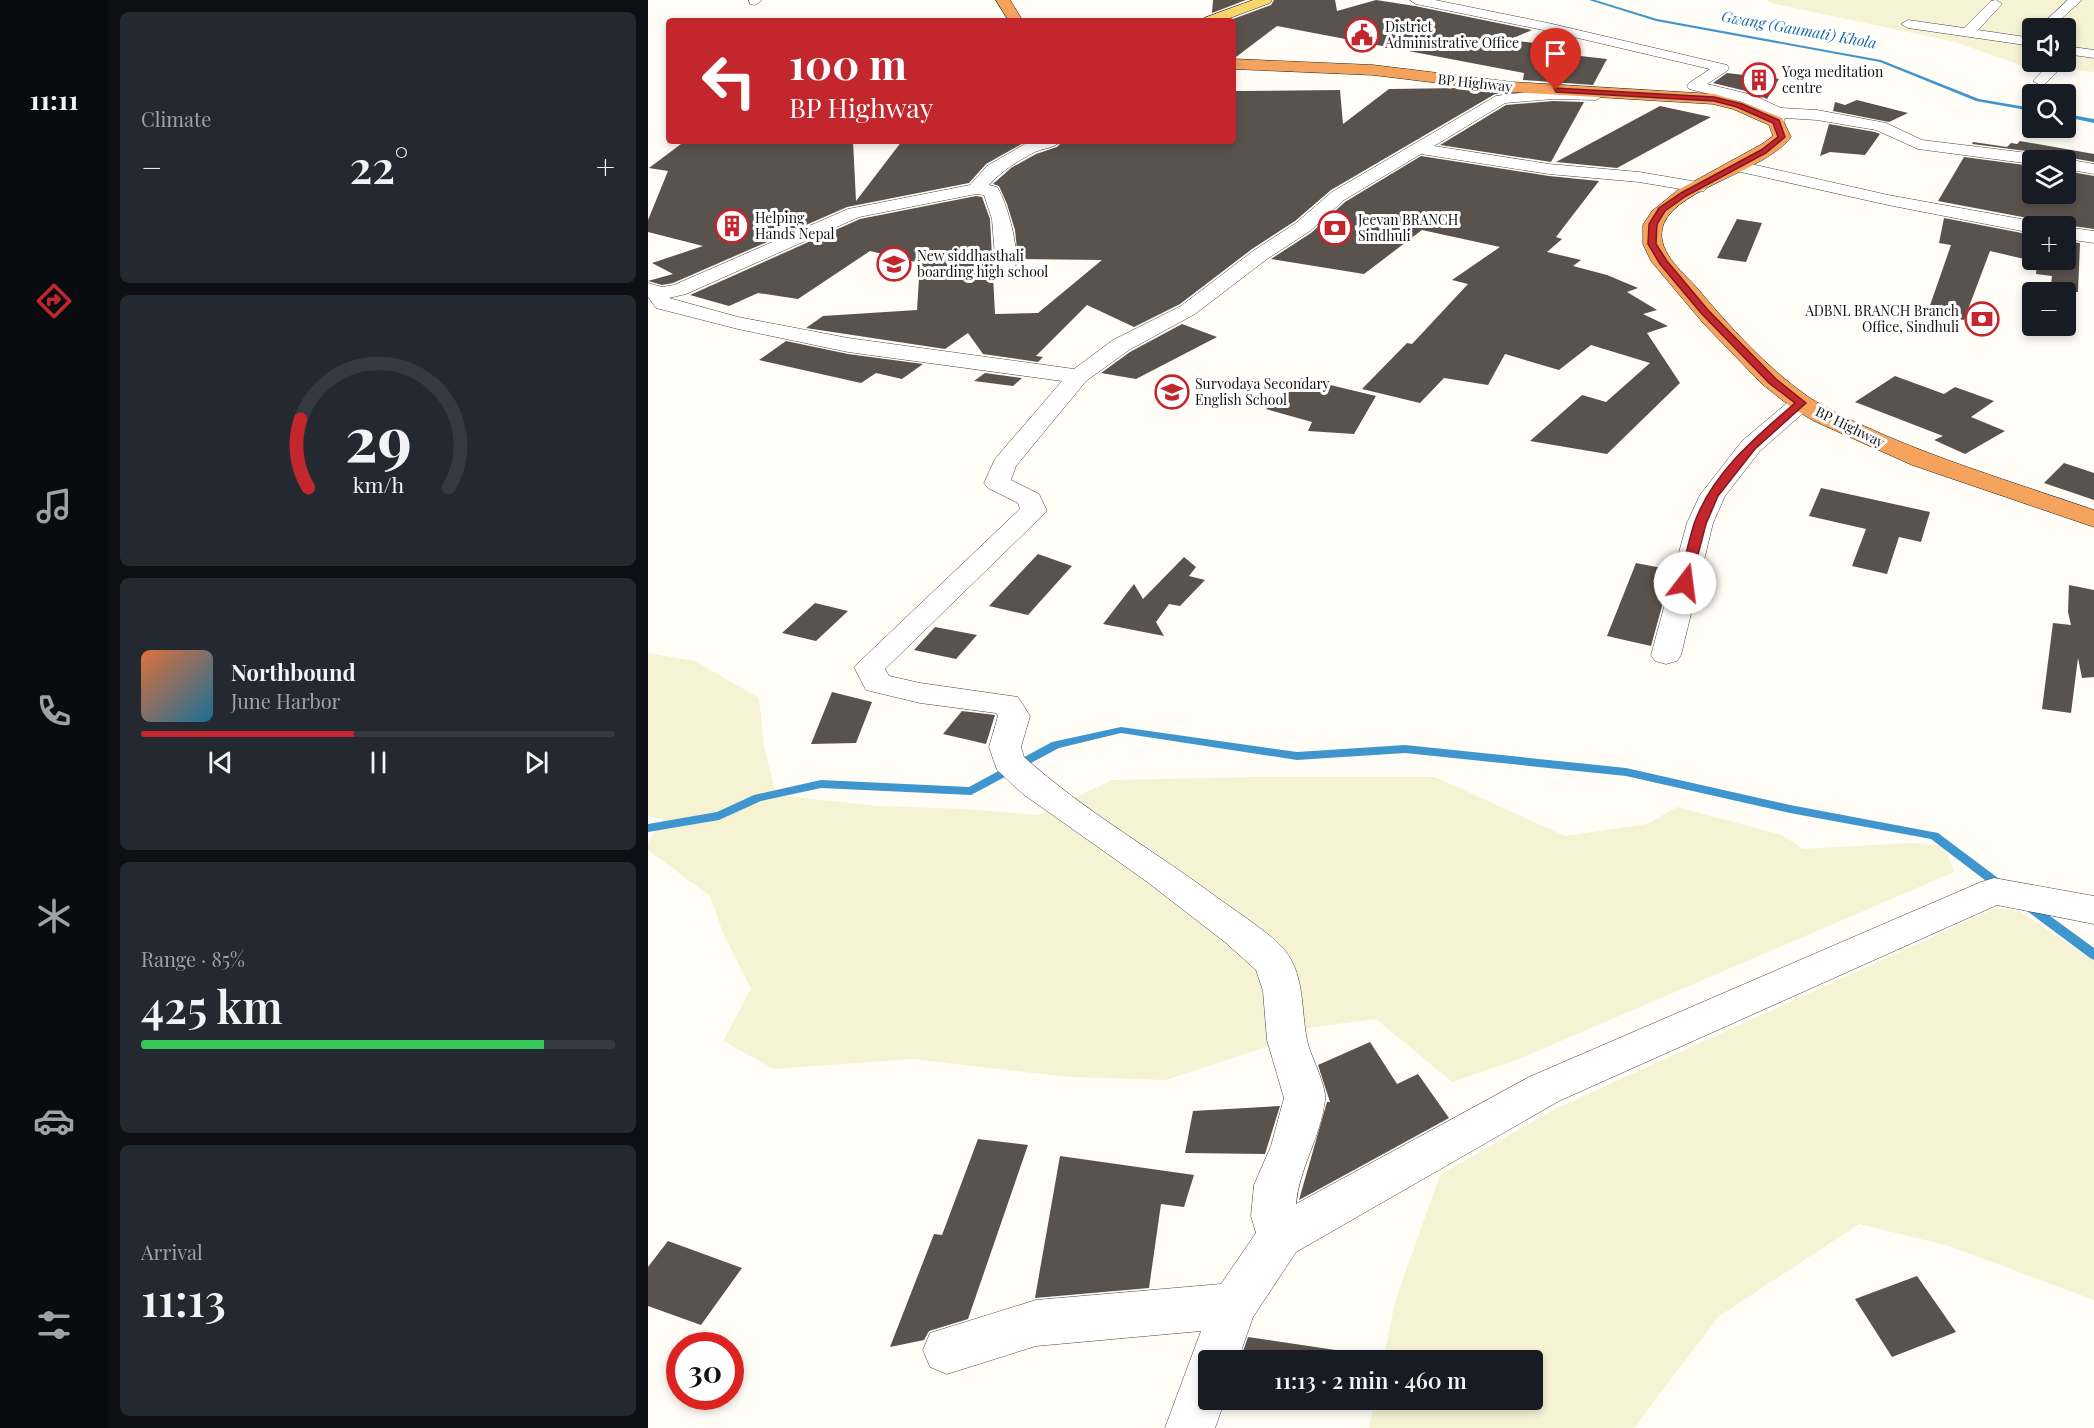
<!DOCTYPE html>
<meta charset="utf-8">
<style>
body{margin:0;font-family:"Playfair Display",serif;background:#242831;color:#f1f3f6;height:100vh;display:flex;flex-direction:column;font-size:22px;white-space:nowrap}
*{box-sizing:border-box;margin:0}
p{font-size:20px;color:#9ea1a6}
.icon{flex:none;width:33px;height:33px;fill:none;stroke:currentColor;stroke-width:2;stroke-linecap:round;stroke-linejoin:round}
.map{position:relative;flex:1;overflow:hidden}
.panel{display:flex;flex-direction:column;gap:12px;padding:12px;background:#0d0f14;width:540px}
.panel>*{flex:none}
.top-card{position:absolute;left:18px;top:18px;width:570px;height:126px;border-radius:6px;box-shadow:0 3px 9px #0003;background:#c4262e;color:#fff;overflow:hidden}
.controls{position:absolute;left:1374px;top:18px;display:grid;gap:12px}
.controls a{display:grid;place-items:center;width:54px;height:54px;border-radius:6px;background:#171b24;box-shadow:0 3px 9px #0003;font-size:30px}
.speed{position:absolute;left:18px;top:1332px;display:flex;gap:12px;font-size:30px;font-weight:700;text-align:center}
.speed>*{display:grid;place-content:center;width:78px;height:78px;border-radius:50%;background:#171b24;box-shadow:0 3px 9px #0003;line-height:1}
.speed .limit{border:9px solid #d22;background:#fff;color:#111}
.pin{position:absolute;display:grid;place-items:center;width:51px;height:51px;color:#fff;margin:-62px -26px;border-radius:50% 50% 50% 0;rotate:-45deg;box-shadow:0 0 6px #0007}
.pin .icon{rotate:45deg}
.me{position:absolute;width:66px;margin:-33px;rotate:15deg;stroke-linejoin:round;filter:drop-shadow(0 0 4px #0008)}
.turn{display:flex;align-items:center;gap:21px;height:126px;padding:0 24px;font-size:27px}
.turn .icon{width:78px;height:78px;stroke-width:2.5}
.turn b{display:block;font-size:42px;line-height:51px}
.big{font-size:45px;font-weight:600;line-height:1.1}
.panel .card{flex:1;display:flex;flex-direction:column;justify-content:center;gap:9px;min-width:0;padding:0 21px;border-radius:9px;background:#242831}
.panel .dial{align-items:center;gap:0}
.dial svg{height:156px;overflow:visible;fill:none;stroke:#363941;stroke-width:7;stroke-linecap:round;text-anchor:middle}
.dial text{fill:#f1f3f6;stroke:none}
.song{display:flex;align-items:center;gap:18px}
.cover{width:72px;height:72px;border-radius:9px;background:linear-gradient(135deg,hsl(20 70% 55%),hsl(200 70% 35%))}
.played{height:6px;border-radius:3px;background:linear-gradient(90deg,#c4262e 45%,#363941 45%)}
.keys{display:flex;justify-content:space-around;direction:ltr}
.heat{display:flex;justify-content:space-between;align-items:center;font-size:33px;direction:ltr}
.charge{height:9px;border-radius:4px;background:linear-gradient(90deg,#34c759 85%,#363941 0)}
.trip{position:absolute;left:550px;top:1350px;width:345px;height:60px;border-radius:6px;background:#171b24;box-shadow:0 3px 9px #0003;font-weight:600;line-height:60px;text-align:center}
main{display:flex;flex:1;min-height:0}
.tabs{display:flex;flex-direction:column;width:108px;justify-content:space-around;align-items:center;background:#090b0e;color:#9ea1a6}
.tabs .icon{width:42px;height:42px}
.tabs .selected{color:#c4262e}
.tabs b{font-size:27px;color:#f1f3f6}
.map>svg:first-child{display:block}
.farmland{fill:#f6f3d4;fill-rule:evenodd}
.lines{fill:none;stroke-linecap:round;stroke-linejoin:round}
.stream{fill:#3f96cf;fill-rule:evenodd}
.building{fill:#5a524d}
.street-casing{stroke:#444;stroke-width:1}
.primary-casing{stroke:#222;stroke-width:1}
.highway-casing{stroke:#222;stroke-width:1}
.street{fill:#fff;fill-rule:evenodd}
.primary{fill:#f9d66b;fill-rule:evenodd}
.highway{fill:#f5a25d;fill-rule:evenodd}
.route{fill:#c4262e;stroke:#7f191e;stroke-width:1.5}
.labels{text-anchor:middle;stroke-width:6;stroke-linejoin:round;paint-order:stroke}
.far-poi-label{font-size:14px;fill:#111;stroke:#fff;text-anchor:start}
.far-street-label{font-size:14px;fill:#111;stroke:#fff}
.far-water-label{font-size:15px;font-style:italic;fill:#1768a6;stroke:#fff}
</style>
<main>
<nav class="tabs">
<b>11:11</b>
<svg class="icon selected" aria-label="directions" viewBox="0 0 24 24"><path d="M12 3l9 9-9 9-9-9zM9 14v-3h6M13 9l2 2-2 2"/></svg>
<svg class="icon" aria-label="music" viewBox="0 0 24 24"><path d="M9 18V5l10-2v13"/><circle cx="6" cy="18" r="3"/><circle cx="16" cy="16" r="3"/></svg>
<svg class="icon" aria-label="phone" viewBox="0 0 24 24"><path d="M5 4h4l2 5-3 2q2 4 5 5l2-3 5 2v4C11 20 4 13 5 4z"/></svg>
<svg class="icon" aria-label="climate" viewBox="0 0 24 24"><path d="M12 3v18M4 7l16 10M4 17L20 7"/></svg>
<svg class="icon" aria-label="car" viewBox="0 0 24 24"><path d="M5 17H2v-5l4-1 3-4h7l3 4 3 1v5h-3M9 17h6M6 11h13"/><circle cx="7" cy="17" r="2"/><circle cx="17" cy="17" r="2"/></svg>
<svg class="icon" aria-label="filters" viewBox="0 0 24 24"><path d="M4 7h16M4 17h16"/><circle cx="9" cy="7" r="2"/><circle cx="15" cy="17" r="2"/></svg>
</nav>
<section class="panel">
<div class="card"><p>Climate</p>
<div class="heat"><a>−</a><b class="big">22°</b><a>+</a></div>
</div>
<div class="card dial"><svg viewBox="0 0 100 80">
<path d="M14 69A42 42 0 1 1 86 69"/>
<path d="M14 69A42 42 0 0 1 10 34" stroke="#c4262e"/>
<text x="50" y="56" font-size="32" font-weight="700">29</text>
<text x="50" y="72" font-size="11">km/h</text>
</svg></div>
<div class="card">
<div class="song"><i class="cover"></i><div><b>Northbound</b><p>June Harbor</p></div></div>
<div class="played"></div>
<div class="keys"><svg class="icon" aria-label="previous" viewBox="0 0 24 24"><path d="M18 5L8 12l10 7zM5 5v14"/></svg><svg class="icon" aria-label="pause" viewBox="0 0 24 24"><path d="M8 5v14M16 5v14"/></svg><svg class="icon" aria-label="next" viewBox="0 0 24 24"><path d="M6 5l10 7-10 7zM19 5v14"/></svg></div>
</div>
<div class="card"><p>Range · 85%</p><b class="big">425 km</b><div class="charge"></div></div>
<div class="card"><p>Arrival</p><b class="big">11:13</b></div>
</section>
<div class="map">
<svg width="1446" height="1428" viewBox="0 0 1446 1428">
<rect width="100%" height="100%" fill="#fffdf5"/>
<g class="farmland">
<path d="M1118 0H1446V72L1420 69 1387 70 1307 42 1123 3ZM1384 28H1418V62H1384Z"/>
<polygon points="0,653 47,661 111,698 116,747 128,795 231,806 317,809 391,815 464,780 603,777 787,777 917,836 999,824 1029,807 1134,835 1155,849 1264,843 1297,846 1306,872 871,1059 804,1082 728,1019 658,1028 639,1040 518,1080 421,1077 264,1059 126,1069 75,1041 103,989 75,933 62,896 0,850 0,843 15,819 0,816"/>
<polygon points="1348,908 1371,911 1446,961 1446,1300 1301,1246 1211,1224 1070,1317 986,1428 721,1428 727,1400 885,1400 885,1360 735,1360 747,1302 792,1175 905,1110"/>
</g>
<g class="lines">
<g class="stream">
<polygon points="941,0 947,0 1009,19 1233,60 1331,99 1384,108 1384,111 1328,101 1232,62 1008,21"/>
<polygon points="1418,114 1446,119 1446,123 1418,117"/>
<polygon points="473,727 649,752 757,745 978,768 1142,805 1290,833 1358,884 1360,887 1358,890 1350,890 1283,839 1142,813 978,776 757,753 649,760 473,733 411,748 323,795 173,788 113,801 71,820 0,832 0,824 69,812 106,795 173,780 321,787 404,742"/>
<polygon points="1379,900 1383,902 1446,948 1446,960 1442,958 1375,908 1373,905 1375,902"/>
</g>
</g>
<g class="building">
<polygon points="565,0 598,0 564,13"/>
<polygon points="626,0 687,0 689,11 728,0 767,6 884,30 861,40 914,46 906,53 959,59 945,85 875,80 876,73 629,26 588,57 585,57 585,19 623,5"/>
<polygon points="1079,73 1131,79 1119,99 1106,93 1065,83"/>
<polygon points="816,88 854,93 847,94 683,190 647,221 604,249 532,304 486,327 439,305 388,356 395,357 390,362 335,354 320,333 297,349 158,328 175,316 269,310 272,263 222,251 150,299 110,293 81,306 42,295 212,219 328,196 334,197 342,219 347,314 390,313 454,260 370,259 367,230 359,204 351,186 345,184 363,168 388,154 409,147 415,141 585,141 585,91 692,90 695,124 741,89"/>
<polygon points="1209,100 1260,113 1241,122 1185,111 1187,102 1197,105"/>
<polygon points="905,101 936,102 903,162 792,145 858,105"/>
<polygon points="1012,106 1063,117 969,168 908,162"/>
<polygon points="1181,124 1227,132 1232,134 1217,155 1182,152 1172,156"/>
<polygon points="37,141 205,141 208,201 254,141 379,141 338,164 321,183 199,207 25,283 14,285 0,281 25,274 4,263 55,246 0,232 0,220 20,171 1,168"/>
<polygon points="1372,141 1446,154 1446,162 1418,157 1406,160 1402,154 1324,144 1325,142 1359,147 1363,143 1369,144"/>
<polygon points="773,156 901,176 951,181 908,237 914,239 899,252 933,260 925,266 959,275 990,288 979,292 1009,310 995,314 1020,326 999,333 1032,383 959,454 882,441 934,395 958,402 1002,363 943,345 911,370 857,354 840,385 796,378 772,403 714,389 759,343 764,344 820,284 804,280 852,247 774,230 716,274 623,259 663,233 697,202"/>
<polygon points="1316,157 1384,166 1384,194 1418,194 1418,171 1446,176 1446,229 1418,225 1395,226 1392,221 1385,219 1290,201"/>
<polygon points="1296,218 1384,235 1384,260 1418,260 1418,241 1432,243 1430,292 1402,292 1404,276 1388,274 1389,262 1342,251 1316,320 1279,314 1303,245 1291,243"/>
<polygon points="1089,219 1114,223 1098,262 1069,258"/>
<polygon points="534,324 569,337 488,379 453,373 482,352"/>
<polygon points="138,341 200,354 275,364 254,379 228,373 213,383 111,360"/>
<polygon points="337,373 374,378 365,386 326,381"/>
<polygon points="1247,376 1296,394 1307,387 1346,401 1323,417 1357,431 1317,454 1286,440 1295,436 1207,402"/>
<polygon points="653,378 728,396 706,434 660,431 664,422 618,409"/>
<polygon points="1416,463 1446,473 1446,500 1396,483"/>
<polygon points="1173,488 1282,512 1273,542 1251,537 1239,574 1204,566 1218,529 1161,516"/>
<polygon points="390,554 424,566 380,615 341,606"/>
<polygon points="536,557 548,567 541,576 557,580 532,606 521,604 508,622 516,636 455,624 486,584 495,599"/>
<polygon points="988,563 1024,570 1003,646 959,636"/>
<polygon points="1421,585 1446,590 1446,677 1434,678 1430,658 1423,713 1394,709 1405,623 1423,625 1420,612"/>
<polygon points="167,603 200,611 168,641 134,633"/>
<polygon points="287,627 329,635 308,659 266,650"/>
<polygon points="184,692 224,702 208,743 163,744"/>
<polygon points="314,711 347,715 338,744 295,734"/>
<polygon points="722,1042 749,1084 770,1074 801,1118 651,1200 679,1102 682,1102 670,1065"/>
<polygon points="632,1106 617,1154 537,1153 545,1111"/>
<polygon points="330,1139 380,1145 320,1319 281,1331 276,1340 242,1347 286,1234 294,1235"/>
<polygon points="412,1156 546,1175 536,1207 513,1204 501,1288 387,1298"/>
<polygon points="20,1241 94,1268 53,1325 0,1306 0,1267"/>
<polygon points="1269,1276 1308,1332 1244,1357 1207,1299"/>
<polygon points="600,1337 694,1351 693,1360 592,1360"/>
<polygon points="615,1400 686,1400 684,1410"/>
</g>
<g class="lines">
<g class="street-casing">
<g id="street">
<polygon points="101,0 113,0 113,1 107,5 102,4"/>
<polygon points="762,0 787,0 900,23 1079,65 1081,68 1079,71 1059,84 1105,95 1133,108 1169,110 1238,123 1274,140 1396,155 1402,156 1404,160 1384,160 1384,164 1270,149 1228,130 1169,120 1137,118 1134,125 1122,125 1120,122 1122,115 1094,102 1041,89 1039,86 1041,83 1062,69 900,31 768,4"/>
<polygon points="1348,0 1354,4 1330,30 1384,38 1384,46 1260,28 1253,24 1260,20 1316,28 1343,1"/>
<polygon points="1420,0 1434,0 1403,28 1390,28"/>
<polygon points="1418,46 1446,50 1446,58 1418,54"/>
<polygon points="1418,61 1418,62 1416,65 1397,84 1392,85 1385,81 1403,62"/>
<path d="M905 89 948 90 956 95 948 100 905 99 857 103 786 146 901 164 991 172 1050 182 1056 183 1059 187 1056 191 1050 192 991 182 901 174 773 154 696 200 662 231 619 259 547 314 481 350 438 381 368 466 363 480 391 494 399 511 237 669 241 676 272 683 370 697 382 716 373 747 376 757C437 812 509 852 574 901 592 914 625 935 638 952 657 977 653 1011 659 1040 662 1056 679 1085 677 1100 673 1137 651 1168 648 1204L881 1077 1333 882 1346 878 1446 896V924L1349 905 911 1101 648 1252 605 1317 590 1360H561V1400H577L567 1428H517L553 1331 388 1346 299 1374 282 1367 275 1350 282 1333 388 1300 573 1284 608 1233 603 1216 606 1185 623 1146 636 1098 619 1040 615 991 608 970 578 943 498 881 375 794 349 770 341 747 350 716 348 713 272 703 218 690 206 667 372 509 370 503 340 488 336 483 347 459 414 381 200 352 90 329 8 308 0 297V283L14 287 26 285 200 209 322 185 339 166 377 144 388 141H413C407 148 396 148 387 152 370 161 353 171 341 185L349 187C359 201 375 259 365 273H351L348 269 344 219 336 195 328 194 211 217 38 294 21 298 90 317 200 338 426 369 465 340 533 306 605 251 648 223 684 192 848 96Z"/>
<polygon points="1418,159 1446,164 1446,174 1418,169 1418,160 1412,160"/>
<polygon points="1090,161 1240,195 1384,221 1391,223 1393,226 1384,226 1384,233 1240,205 1084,170 1081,166 1084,162"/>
<polygon points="1418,227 1446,231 1446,243 1418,239"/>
<polygon points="1153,396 1161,398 1165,403 1161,408 1112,451 1077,496 1065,523 1033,655 1029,661 1018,664 1007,661 1003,655 1039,523 1052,495 1094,441 1145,398"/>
</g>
</g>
<g class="primary-casing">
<polygon id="primary" points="605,0 624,0 622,3 574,21 554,21 556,18"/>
</g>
<g class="highway-casing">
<g id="highway">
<polygon points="348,0 362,0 375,21 361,21"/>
<path d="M585 59 725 65 864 82 1066 94 1097 103 1134 118 1143 137C1119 170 1031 188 1016 223 1005 249 1034 271 1049 288 1082 327 1117 366 1159 396 1183 412 1210 423 1236 435 1304 464 1376 486 1446 510V527L1264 465 1166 421 1143 407 1114 384 1056 324 1003 261 995 244V225L1004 211 1030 190 1114 144 1125 136 1121 125 1085 109 1065 104 864 92 725 75 585 69Z"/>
</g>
</g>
<use href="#street" class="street"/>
<use href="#primary" class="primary"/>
<use href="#highway" class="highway"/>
</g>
<path class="route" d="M906 88 1066 97 1094 104 1131 120 1137 137 1118 153 1038 196 1017 211 1009 224 1008 244 1019 261 1060 310 1128 379 1158 403 1107 449 1070 496 1058 524 1042 585H1033L1031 583C1036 563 1040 543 1046 524 1064 473 1108 437 1147 403L1121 383 1053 313 1012 264 1000 244 1001 224 1011 208 1033 193 1113 150 1130 137 1125 123 1089 107 1066 101 908 92Z"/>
<defs>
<g id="civic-ring" transform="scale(1.725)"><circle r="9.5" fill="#fff" stroke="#c4262e" stroke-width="1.5"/><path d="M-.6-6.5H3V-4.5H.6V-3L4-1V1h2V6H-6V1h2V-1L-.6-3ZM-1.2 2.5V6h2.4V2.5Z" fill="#c4262e"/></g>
<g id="building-ring" transform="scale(1.725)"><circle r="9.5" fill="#fff" stroke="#c4262e" stroke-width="1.5"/><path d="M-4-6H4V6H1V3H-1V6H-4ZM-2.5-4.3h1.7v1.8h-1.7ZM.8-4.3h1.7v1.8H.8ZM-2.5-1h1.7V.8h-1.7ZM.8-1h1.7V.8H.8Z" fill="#c4262e"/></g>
<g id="bank-ring" transform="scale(1.725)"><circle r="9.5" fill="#fff" stroke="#c4262e" stroke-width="1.5"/><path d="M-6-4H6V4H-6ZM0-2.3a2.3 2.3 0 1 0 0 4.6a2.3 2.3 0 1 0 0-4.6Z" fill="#c4262e"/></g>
<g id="school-ring" transform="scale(1.725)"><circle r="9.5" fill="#fff" stroke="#c4262e" stroke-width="1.5"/><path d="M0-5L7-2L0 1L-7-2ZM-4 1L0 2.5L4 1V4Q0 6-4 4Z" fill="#c4262e"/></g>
</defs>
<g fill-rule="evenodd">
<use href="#civic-ring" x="714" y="35"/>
<use href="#building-ring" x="1111" y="80"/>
<use href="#building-ring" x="84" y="226"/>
<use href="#bank-ring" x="687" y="228"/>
<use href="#school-ring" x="246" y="264"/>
<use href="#bank-ring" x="1334" y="319"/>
<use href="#school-ring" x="524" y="392"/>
</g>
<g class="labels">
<g class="far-poi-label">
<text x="737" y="32">District<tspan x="737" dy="16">Administrative Office</tspan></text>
<text x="1134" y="77">Yoga meditation<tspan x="1134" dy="16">centre</tspan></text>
<text x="107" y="223">Helping<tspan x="107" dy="16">Hands Nepal</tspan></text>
<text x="710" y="225">Jeevan BRANCH<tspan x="710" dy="16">Sindhuli</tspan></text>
<text x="269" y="261">New siddhasthali<tspan x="269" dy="16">boarding high school</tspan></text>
<text x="1311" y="316" text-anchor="end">ADBNL BRANCH Branch<tspan x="1311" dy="16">Office, Sindhuli</tspan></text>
<text x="547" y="389">Suryodaya Secondary<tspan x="547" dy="16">English School</tspan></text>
</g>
<g class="far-street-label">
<text transform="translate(827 83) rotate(6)" y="5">BP Highway</text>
<text transform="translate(1202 427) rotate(26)" y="5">BP Highway</text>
</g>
<g class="far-water-label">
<text transform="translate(1151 30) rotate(10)" y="5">Gwang (Gaumati) Khola</text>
</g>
</g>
</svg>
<div class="controls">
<a><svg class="icon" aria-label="sound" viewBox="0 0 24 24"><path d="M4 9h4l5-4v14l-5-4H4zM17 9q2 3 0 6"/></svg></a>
<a><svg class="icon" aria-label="search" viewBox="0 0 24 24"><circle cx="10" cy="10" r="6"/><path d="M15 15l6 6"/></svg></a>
<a><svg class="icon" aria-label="layers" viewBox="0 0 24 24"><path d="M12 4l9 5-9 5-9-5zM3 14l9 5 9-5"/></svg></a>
<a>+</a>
<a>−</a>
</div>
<div class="speed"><div class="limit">30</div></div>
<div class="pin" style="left:908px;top:90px;background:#d93025"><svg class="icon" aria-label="arrive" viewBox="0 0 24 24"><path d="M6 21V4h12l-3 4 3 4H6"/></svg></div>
<svg class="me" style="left:1037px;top:583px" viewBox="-20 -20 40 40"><circle r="19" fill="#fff"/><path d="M0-13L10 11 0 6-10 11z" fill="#c4262e"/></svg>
<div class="trip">11:13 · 2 min · 460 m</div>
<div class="top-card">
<div class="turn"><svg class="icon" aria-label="left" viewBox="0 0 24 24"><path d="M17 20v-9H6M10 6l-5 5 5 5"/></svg><div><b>100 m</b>BP Highway</div></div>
</div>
</div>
</main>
